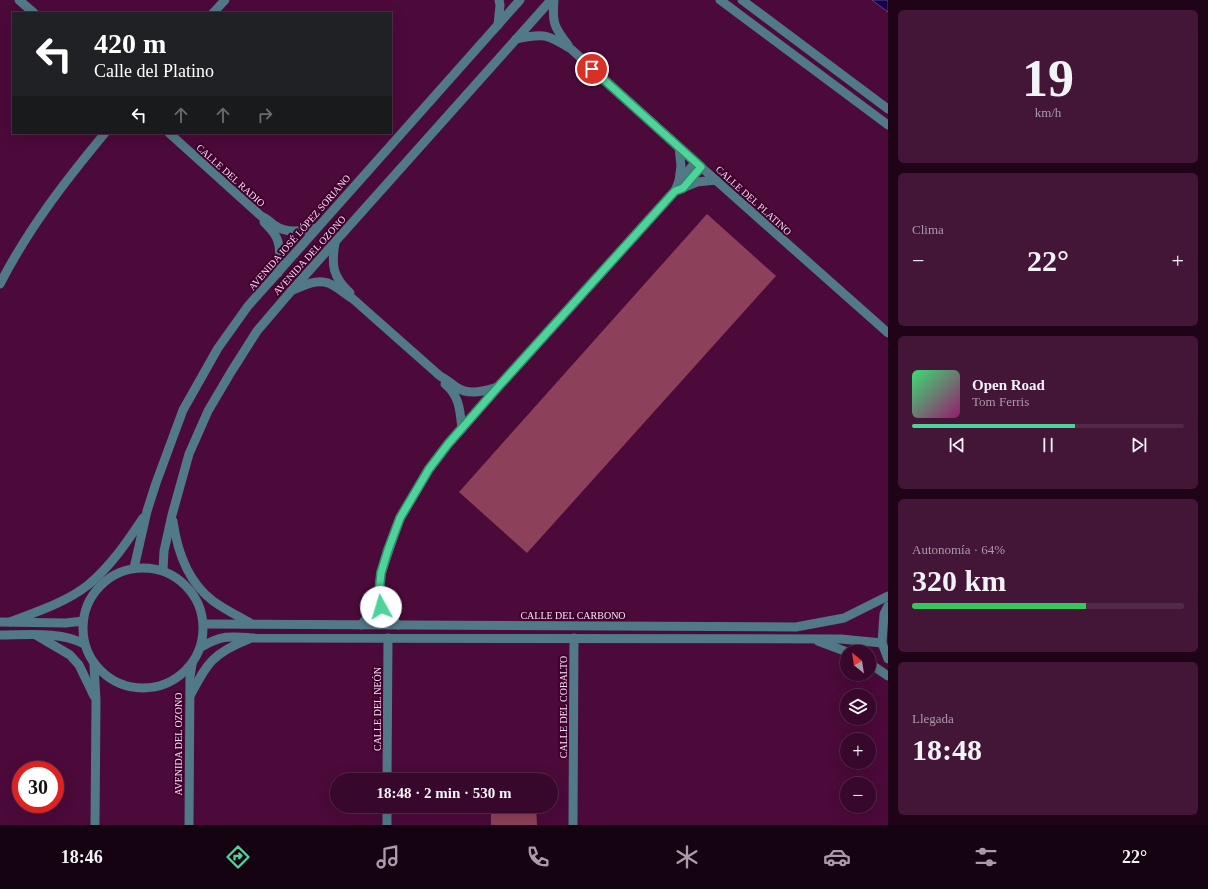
<!DOCTYPE html>
<html lang="es">
<meta charset="utf-8">
<style>
body{margin:0;font-family:Georgia,serif;background:#431638;color:#f1f3f6;height:100vh;display:flex;flex-direction:column;font-size:15px;white-space:nowrap}
*{box-sizing:border-box;margin:0}
p{font-size:13px;color:#ab9aa9}
.icon{flex:none;width:22px;height:22px;fill:none;stroke:currentColor;stroke-width:2;stroke-linecap:round;stroke-linejoin:round}
.map{position:relative;flex:1;overflow:hidden}
.sheet{display:flex;flex-direction:column;gap:10px;padding:10px;background:#1f0418;width:320px}
.sheet>*{flex:none}
.hud{position:absolute;left:12px;top:12px;width:380px;height:122px;border-radius:0px;box-shadow:0 4px 16px #0002,0 0 0 1px #522948;background:#202124;color:#fff;overflow:hidden}
.needle{width:26px;rotate:330deg}
.fabs{position:absolute;left:840px;top:645px;display:grid;gap:8px}
.fabs a{display:grid;place-items:center;width:36px;height:36px;border-radius:50%;background:#38082c;box-shadow:0 4px 16px #0002,0 0 0 1px #522948;font-size:20px}
.speed{position:absolute;left:12px;top:761px;display:flex;gap:8px;font-size:20px;font-weight:700;text-align:center}
.speed>*{display:grid;place-content:center;width:52px;height:52px;border-radius:50%;background:#38082c;box-shadow:0 4px 16px #0002,0 0 0 1px #522948;line-height:1}
.speed .limit{border:6px solid #d22;background:#fff;color:#111}
.pin{position:absolute;display:grid;place-items:center;width:34px;height:34px;color:#fff;margin:-17px;border:2px solid #fff;border-radius:50%;box-shadow:0 1px 4px #0007}
.me{position:absolute;width:44px;margin:-22px;rotate:354deg;stroke-linejoin:round;filter:drop-shadow(0 0 3px #0008)}
.turn{display:flex;align-items:center;gap:14px;height:84px;padding:0 16px;font-size:18px}
.turn .icon{width:52px;height:52px;stroke-width:2.5}
.turn b{display:block;font-size:28px;line-height:34px}
.lanes{display:flex;align-items:center;height:38px;padding:0 16px;background:#0003;justify-content:center;gap:20px;direction:ltr}
.lanes .off{opacity:.35}
.big{font-size:30px;font-weight:700;line-height:1.1}
.sheet .tile{flex:1;display:flex;flex-direction:column;justify-content:center;gap:6px;min-width:0;padding:0 14px;border-radius:6px;background:#431638}
.sheet .dial{align-items:center;gap:0}
.dial b{font-size:52px;line-height:1}
.song{display:flex;align-items:center;gap:12px}
.cover{width:48px;height:48px;border-radius:6px;background:linear-gradient(135deg,hsl(140 70% 55%),hsl(320 70% 35%))}
.played{height:4px;border-radius:2px;background:linear-gradient(90deg,#4ed39a 60%,#522948 60%)}
.keys{display:flex;justify-content:space-around;direction:ltr}
.heat{display:flex;justify-content:space-between;align-items:center;font-size:22px;direction:ltr}
.charge{height:6px;border-radius:3px;background:linear-gradient(90deg,#34c759 64%,#522948 0)}
.trip{position:absolute;left:330px;top:773px;width:228px;height:40px;border-radius:20px;background:#38082c;box-shadow:0 4px 16px #0002,0 0 0 1px #522948;font-weight:700;line-height:40px;text-align:center}
.tab-bar{display:flex;height:64px;justify-content:space-around;align-items:center;background:#160312;color:#ab9aa9}
.tab-bar .icon{width:28px;height:28px}
.tab-bar .on{color:#4ed39a}
.tab-bar b{font-size:18px;color:#f1f3f6}
main{display:flex;flex:1;min-height:0}
.map>svg:first-child{display:block}
.water{fill:#14004c;stroke:#5a447e}
.building{fill:#8d405a}
.lines{fill:none;stroke-linecap:round;stroke-linejoin:round}
.minor{stroke:#527987;stroke-width:9}
.route-casing{stroke:#338964;stroke-width:10}
.route{stroke:#4ed39a;stroke-width:7}
.labels{text-anchor:middle;stroke-width:4;stroke-linejoin:round;paint-order:stroke}
.street-label{font-size:10px;fill:#fce3f2;stroke:#3f002f}
</style>
<main>
<div class="map">
<svg width="888" height="825" viewBox="0 0 888 825">
<rect width="100%" height="100%" fill="#4b0a3a"/>
<polygon class="water" points="872,0 888,0 888,12"/>
<g class="building">
<polygon points="707,214 776,276 527,553 459,492"/>
<polygon points="491,806 536,806 537,825 491,825"/>
</g>
<g class="lines">
<g class="minor">
<polyline points="19,0 34,13"/>
<path d="M554 0C552 23 554 27 568 45"/>
<polyline points="720,0 888,125"/>
<polyline points="742,0 888,109"/>
<polyline points="213,13 225,0"/>
<polyline points="498,25 500,5 499,0"/>
<path d="M516 39C544 33 547 34 571 49L701 167 888 333"/>
<path d="M169 133 261 216C266 218 269 221 274 225 287 234 302 231 317 228"/>
<polyline points="679,147 681,166 679,181"/>
<polyline points="684,186 701,167"/>
<polyline points="675,191 697,182 716,180"/>
<path d="M264 222C268 226 272 230 275 235 282 246 279 260 278 273"/>
<path d="M335 243C331 266 333 277 350 293"/>
<path d="M0 284C28 229 66 180 105 133"/>
<path d="M293 290C304 285 317 279 328 283 335 285 346 295 353 299L440 376C446 379 451 383 456 387 469 396 484 391 498 387"/>
<path d="M445 384C460 396 460 412 462 429"/>
<path d="M173 521C177 550 188 582 213 601 224 609 238 616 250 623"/>
<circle cx="143" cy="628" r="60"/>
<polyline points="134,568 147,511 156,483 183,410 218,348 248,306 520,0"/>
<polyline points="163,570 164,551 172,515 189,454 208,411 231,372 257,331 292,290 551,0"/>
<polyline points="888,606 884,614 882,643 888,659"/>
<polyline points="0,622 66,623 83,621"/>
<path d="M10 622C36 612 65 603 88 585 111 566 127 542 143 518"/>
<polyline points="204,624 796,627 844,618 888,596"/>
<polyline points="361,625 373,611 378,596"/>
<polyline points="398,625 381,607 379,593 381,573 400,518 429,469 448,444 498,387 675,191 679,181 696,162"/>
<path d="M0 635C26 635 62 631 84 644"/>
<polyline points="36,635 70,655 79,665 94,696"/>
<polyline points="818,641 847,652"/>
<path d="M201 647C222 635 230 636 254 638L841 639 882 643"/>
<polyline points="869,663 888,676"/>
<polyline points="94,665 96,701 95,825"/>
<path d="M190 696C207 663 213 653 249 639"/>
<polyline points="387,780 388,638"/>
<polyline points="189,825 190,677 192,664"/>
<polyline points="387,825 387,806"/>
<polyline points="573,825 574,638"/>
</g>
</g>
<g class="lines">
<g class="route-casing">
<polyline id="route" points="381,607 379,593 381,573 388,550 400,518 429,469 448,444 498,387 675,191 683,188 701,167 592,69"/>
</g>
<use href="#route" class="route"/>
</g>
<g class="labels">
<g class="street-label">
<text transform="translate(231 175) rotate(42)" y="4">CALLE DEL RADIO</text>
<text transform="translate(754 200) rotate(42)" y="4">CALLE DEL PLATINO</text>
<text transform="translate(299 232) rotate(-49)" y="4">AVENIDA JOSÉ LÓPEZ SORIANO</text>
<text transform="translate(309 255) rotate(-48)" y="4">AVENIDA DEL OZONO</text>
<text x="573" y="619">CALLE DEL CARBONO</text>
<text transform="translate(563 707) rotate(-90)" y="4">CALLE DEL COBALTO</text>
<text transform="translate(377 709) rotate(-90)" y="4">CALLE DEL NEÓN</text>
<text transform="translate(178 744) rotate(-90)" y="4">AVENIDA DEL OZONO</text>
</g>
</g>
</svg>
<div class="fabs">
<a><svg class="needle" viewBox="-14 -14 28 28"><path d="M0-13l5 13h-10z" fill="#e53935"/><path d="M0 13l5-13h-10z" fill="#ab9aa9"/></svg></a>
<a><svg class="icon" aria-label="layers" viewBox="0 0 24 24"><path d="M12 4l9 5-9 5-9-5zM3 14l9 5 9-5"/></svg></a>
<a>+</a>
<a>−</a>
</div>
<div class="speed"><div class="limit">30</div></div>
<div class="pin" style="left:592px;top:69px;background:#d93025"><svg class="icon" aria-label="arrive" viewBox="0 0 24 24"><path d="M6 21V4h12l-3 4 3 4H6"/></svg></div>
<svg class="me" style="left:381px;top:607px" viewBox="-20 -20 40 40"><circle r="19" fill="#fff"/><path d="M0-13L10 11 0 6-10 11z" fill="#4ed39a"/></svg>
<div class="trip">18:48 · 2 min · 530 m</div>
<div class="hud">
<div class="turn"><svg class="icon" aria-label="left" viewBox="0 0 24 24"><path d="M17 20v-9H6M10 6l-5 5 5 5"/></svg><div><b>420 m</b>Calle del Platino</div></div>
<div class="lanes"><svg class="icon" aria-label="left" viewBox="0 0 24 24"><path d="M17 20v-9H6M10 6l-5 5 5 5"/></svg><svg class="icon off" aria-label="ahead" viewBox="0 0 24 24"><path d="M12 20V5M6 11l6-6 6 6"/></svg><svg class="icon off" aria-label="ahead" viewBox="0 0 24 24"><path d="M12 20V5M6 11l6-6 6 6"/></svg><svg class="icon off" aria-label="right" viewBox="0 0 24 24"><path d="M7 20v-9h11M14 6l5 5-5 5"/></svg></div>
</div>
</div>
<section class="sheet">
<div class="tile dial"><b>19</b><p>km/h</p></div>
<div class="tile"><p>Clima</p>
<div class="heat"><a>−</a><b class="big">22°</b><a>+</a></div>
</div>
<div class="tile">
<div class="song"><i class="cover"></i><div><b>Open Road</b><p>Tom Ferris</p></div></div>
<div class="played"></div>
<div class="keys"><svg class="icon" aria-label="previous" viewBox="0 0 24 24"><path d="M18 5L8 12l10 7zM5 5v14"/></svg><svg class="icon" aria-label="pause" viewBox="0 0 24 24"><path d="M8 5v14M16 5v14"/></svg><svg class="icon" aria-label="next" viewBox="0 0 24 24"><path d="M6 5l10 7-10 7zM19 5v14"/></svg></div>
</div>
<div class="tile"><p>Autonomía · 64%</p><b class="big">320 km</b><div class="charge"></div></div>
<div class="tile"><p>Llegada</p><b class="big">18:48</b></div>
</section>
</main>
<nav class="tab-bar">
<b>18:46</b>
<svg class="icon on" aria-label="directions" viewBox="0 0 24 24"><path d="M12 3l9 9-9 9-9-9zM9 14v-3h6M13 9l2 2-2 2"/></svg>
<svg class="icon" aria-label="music" viewBox="0 0 24 24"><path d="M9 18V5l10-2v13"/><circle cx="6" cy="18" r="3"/><circle cx="16" cy="16" r="3"/></svg>
<svg class="icon" aria-label="phone" viewBox="0 0 24 24"><path d="M5 4h4l2 5-3 2q2 4 5 5l2-3 5 2v4C11 20 4 13 5 4z"/></svg>
<svg class="icon" aria-label="climate" viewBox="0 0 24 24"><path d="M12 3v18M4 7l16 10M4 17L20 7"/></svg>
<svg class="icon" aria-label="car" viewBox="0 0 24 24"><path d="M5 17H2v-5l4-1 3-4h7l3 4 3 1v5h-3M9 17h6M6 11h13"/><circle cx="7" cy="17" r="2"/><circle cx="17" cy="17" r="2"/></svg>
<svg class="icon" aria-label="filters" viewBox="0 0 24 24"><path d="M4 7h16M4 17h16"/><circle cx="9" cy="7" r="2"/><circle cx="15" cy="17" r="2"/></svg>
<b>22°</b>
</nav>
